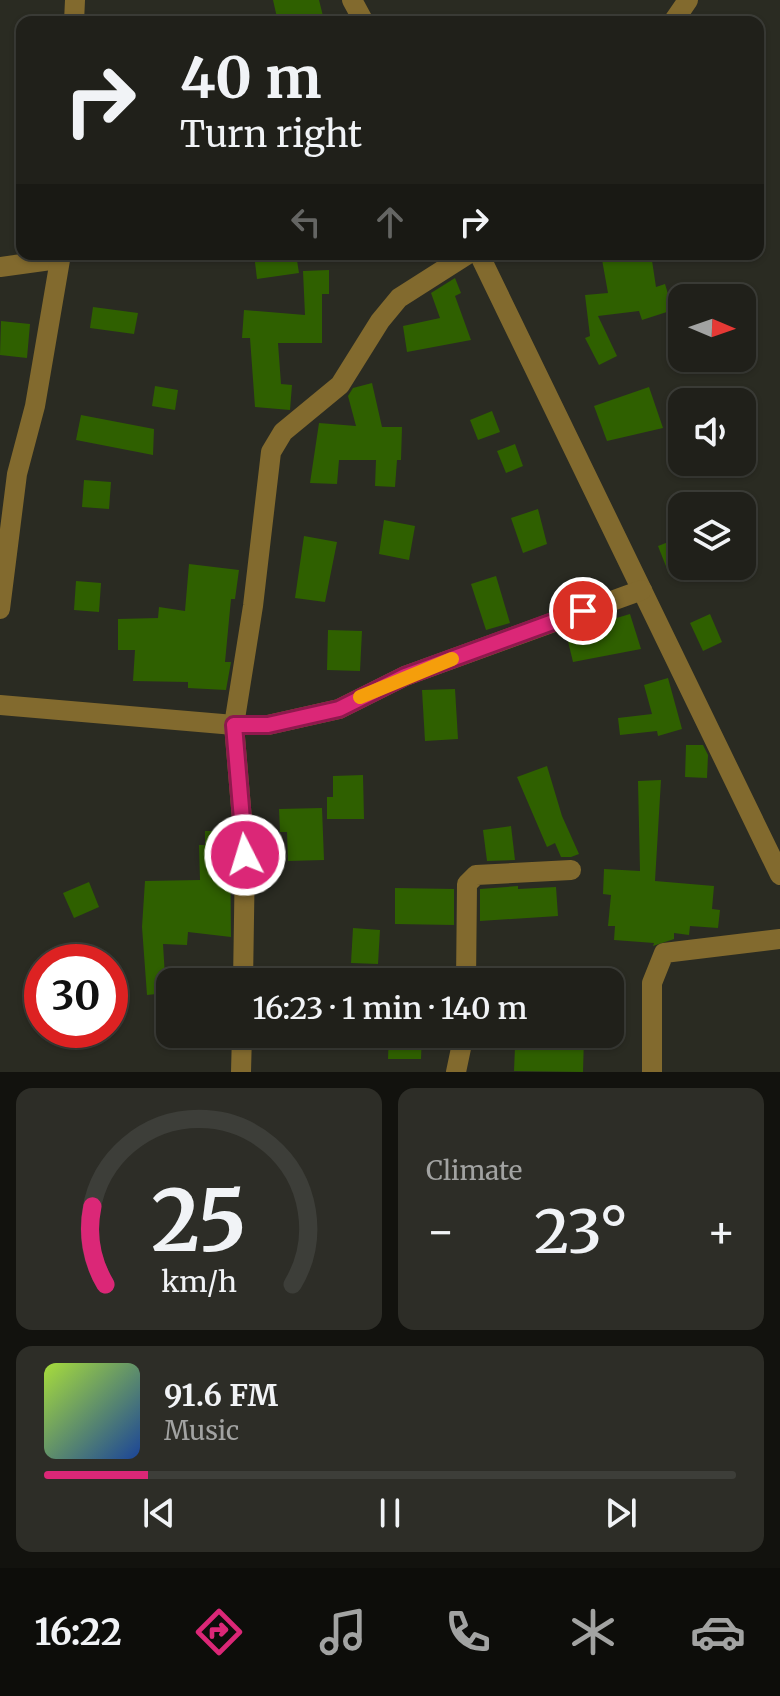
<!DOCTYPE html>
<meta charset="utf-8">
<style>
body{margin:0;font-family:Merriweather,serif;background:#2d2d27;color:#f1f3f6;height:100vh;display:flex;flex-direction:column;font-size:30px;white-space:nowrap}
*{box-sizing:border-box;margin:0}
p{font-size:26px;color:#a2a3a2}
.icon{flex:none;width:44px;height:44px;fill:none;stroke:currentColor;stroke-width:2;stroke-linecap:round;stroke-linejoin:round}
.map{position:relative;height:1072px;overflow:hidden}
.details{display:flex;flex-direction:column;gap:16px;padding:16px;background:#12120e;flex:1}
.details>*{flex:none}
.hud{position:absolute;left:16px;top:16px;width:748px;height:244px;border-radius:16px;box-shadow:0 2px 6px #0004,0 0 0 2px #3d3e39;background:#20201a;color:#f1f3f6;overflow:hidden}
.needle{width:52px;rotate:92deg}
.buttons{position:absolute;left:668px;top:284px;display:grid;gap:16px}
.buttons a{display:grid;place-items:center;width:88px;height:88px;border-radius:16px;background:#20201a;box-shadow:0 2px 6px #0004,0 0 0 2px #3d3e39;font-size:40px}
.speed{position:absolute;left:24px;top:944px;display:flex;gap:16px;font-size:40px;font-weight:700;text-align:center}
.speed>*{display:grid;place-content:center;width:104px;height:104px;border-radius:50%;background:#20201a;box-shadow:0 2px 6px #0004,0 0 0 2px #3d3e39;line-height:1}
.speed .limit{border:12px solid #d22;background:#fff;color:#111}
.pin{position:absolute;display:grid;place-items:center;width:68px;height:68px;color:#fff;margin:-34px;border:4px solid #fff;border-radius:50%;box-shadow:0 2px 8px #0007}
.me{position:absolute;width:88px;margin:-44px;rotate:355deg;stroke-linejoin:round;filter:drop-shadow(0 0 6px #0008)}
.turn{display:flex;align-items:center;gap:28px;height:168px;padding:0 32px;font-size:36px}
.turn .icon{width:104px;height:104px;stroke-width:2.5}
.turn b{display:block;font-size:56px;line-height:68px}
.lanes{display:flex;align-items:center;height:76px;padding:0 32px;background:#0003;justify-content:center;gap:40px;direction:ltr}
.lanes .off{opacity:.35}
.big{font-size:60px;font-weight:600;line-height:1.1}
.details .widget{flex:1;display:flex;flex-direction:column;justify-content:center;gap:12px;min-width:0;padding:0 28px;border-radius:16px;background:#2d2d27}
.details .dial{align-items:center;gap:0}
.dial svg{height:208px;overflow:visible;fill:none;stroke:#3d3e39;stroke-width:7;stroke-linecap:round;text-anchor:middle}
.dial text{fill:#f1f3f6;stroke:none}
.song{display:flex;align-items:center;gap:24px}
.cover{width:96px;height:96px;border-radius:12px;background:linear-gradient(135deg,hsl(80 70% 55%),hsl(220 70% 35%))}
.played{height:8px;border-radius:4px;background:linear-gradient(90deg,#db2777 15%,#3d3e39 15%)}
.keys{display:flex;justify-content:space-around;direction:ltr}
.heat{display:flex;justify-content:space-between;align-items:center;font-size:44px;direction:ltr}
.details .tiles{flex:1;display:grid;gap:16px;grid-template-columns:1fr 1fr}
.widget:last-child{grid-column:span 2}
.trip{position:absolute;left:156px;top:968px;width:468px;height:80px;border-radius:16px;background:#20201a;box-shadow:0 2px 6px #0004,0 0 0 2px #3d3e39;font-weight:600;line-height:80px;text-align:center}
.dock{display:flex;height:128px;justify-content:space-around;align-items:center;background:#0d0d0a;color:#a2a3a2}
.dock .icon{width:56px;height:56px}
.dock .active{color:#db2777}
.dock b{font-size:36px;color:#f1f3f6}
.map>svg:first-child{display:block}
.building{fill:#2f6000}
.lines{fill:none;stroke-linecap:round;stroke-linejoin:round}
.minor{stroke:#826a2e;stroke-width:20}
.route-casing{stroke:#8e194d;stroke-width:20}
.route{stroke:#db2777;stroke-width:14}
.slow{stroke:#f59e0b;stroke-width:14}
</style>
<div class="map">
<svg width="780" height="1072" viewBox="0 0 780 1072">
<rect width="100%" height="100%" fill="#2a2b22"/>
<g class="building">
<polygon points="273,0 319,0 323,16 278,22"/>
<polygon points="254,254 296,254 299,273 257,279"/>
<polygon points="601,254 651,254 656,287 665,284 673,310 642,320 639,311 598,316 617,356 599,365 585,338 590,336 585,295 608,293"/>
<polygon points="329,270 329,294 322,294 322,343 278,343 281,384 292,385 290,410 255,407 250,338 242,338 244,310 305,315 303,271"/>
<polygon points="455,278 461,293 455,296 471,340 407,352 403,326 440,318 431,293"/>
<polygon points="93,307 138,313 134,334 90,328"/>
<polygon points="1,321 30,324 27,358 0,355"/>
<polygon points="372,383 382,427 402,427 401,460 397,460 395,487 375,486 376,460 339,460 337,484 310,483 319,423 356,426 348,396 353,388"/>
<polygon points="155,386 178,390 175,410 152,406"/>
<polygon points="649,387 663,428 607,441 594,406"/>
<polygon points="492,411 500,432 478,440 470,420"/>
<polygon points="81,415 154,429 153,455 76,440"/>
<polygon points="515,444 523,466 506,473 497,451"/>
<polygon points="84,480 111,482 109,509 82,507"/>
<polygon points="538,509 547,544 523,553 511,518"/>
<polygon points="384,520 415,526 409,560 379,554"/>
<polygon points="304,536 337,542 325,602 295,598"/>
<polygon points="676,539 682,566 688,567 669,574 658,546"/>
<polygon points="189,564 239,570 235,599 231,599 225,662 231,662 226,690 188,688 188,682 133,681 135,650 118,650 118,619 158,618 159,607 185,611"/>
<polygon points="496,576 510,623 486,630 471,584"/>
<polygon points="76,581 101,583 99,612 74,610"/>
<polygon points="630,614 641,649 573,662 566,633"/>
<polygon points="710,614 722,642 703,651 690,623"/>
<polygon points="328,630 362,631 360,671 327,670"/>
<polygon points="668,678 682,729 658,736 657,731 620,735 618,718 652,714 644,685"/>
<polygon points="455,689 458,739 425,741 422,690"/>
<polygon points="686,745 703,745 708,755 707,778 685,777"/>
<polygon points="547,766 562,816 579,854 571,857 561,857 555,843 547,847 517,777"/>
<polygon points="363,775 364,819 327,819 327,797 333,797 333,776"/>
<polygon points="661,780 655,881 714,886 712,909 720,910 718,928 690,926 689,935 674,933 674,939 653,946 654,943 614,940 615,926 608,926 611,895 603,894 604,869 640,871 638,781"/>
<polygon points="322,808 324,860 288,861 287,832 280,832 279,809"/>
<polygon points="511,826 515,860 487,861 483,830"/>
<polygon points="205,831 230,831 231,937 188,932 187,945 163,944 166,993 147,995 142,927 145,881 200,880 199,845 205,845"/>
<polygon points="89,882 99,907 74,918 63,893"/>
<polygon points="518,886 518,889 556,887 558,916 480,921 480,889"/>
<polygon points="395,888 454,889 454,925 395,924"/>
<polygon points="353,928 380,930 378,964 351,963"/>
<polygon points="389,1034 422,1034 421,1059 388,1059"/>
<polygon points="563,1037 584,1037 583,1072 514,1071 515,1047 562,1050"/>
</g>
<g class="lines">
<g class="minor">
<polyline points="352,0 364,22"/>
<polyline points="74,22 75,0"/>
<polyline points="673,22 688,0"/>
<polyline points="479,254 780,875"/>
<polyline points="0,267 58,259"/>
<polyline points="0,609 17,474 35,406 61,254"/>
<polyline points="0,705 234,725 268,725 339,709 405,676 642,590"/>
<polyline points="243,982 245,855 234,725 253,606 271,452 283,432 340,385 380,321 399,298 468,254"/>
<polyline points="466,982 467,884 476,875 571,870"/>
<polyline points="241,1072 242,1034"/>
<polyline points="456,1072 464,1034"/>
<polyline points="652,1072 652,983 664,953 780,939"/>
</g>
</g>
<g class="lines">
<g class="route-casing">
<polyline id="route" points="245,855 234,725 268,725 339,709 405,676 583,611"/>
</g>
<use href="#route" class="route"/>
<polyline class="slow" points="360,697 452,659"/>
</g>
</svg>
<div class="buttons">
<a><svg class="needle" viewBox="-14 -14 28 28"><path d="M0-13l5 13h-10z" fill="#e53935"/><path d="M0 13l5-13h-10z" fill="#a2a3a2"/></svg></a>
<a><svg class="icon" aria-label="sound" viewBox="0 0 24 24"><path d="M4 9h4l5-4v14l-5-4H4zM17 9q2 3 0 6"/></svg></a>
<a><svg class="icon" aria-label="layers" viewBox="0 0 24 24"><path d="M12 4l9 5-9 5-9-5zM3 14l9 5 9-5"/></svg></a>
</div>
<div class="speed"><div class="limit">30</div></div>
<div class="pin" style="left:583px;top:611px;background:#d93025"><svg class="icon" aria-label="arrive" viewBox="0 0 24 24"><path d="M6 21V4h12l-3 4 3 4H6"/></svg></div>
<svg class="me" style="left:245px;top:855px" viewBox="-20 -20 40 40"><circle r="17" fill="#db2777" stroke="#fff" stroke-width="3"/><path d="M0-11L8 9 0 5-8 9z" fill="#fff"/></svg>
<div class="trip">16:23 · 1 min · 140 m</div>
<div class="hud">
<div class="turn"><svg class="icon" aria-label="right" viewBox="0 0 24 24"><path d="M7 20v-9h11M14 6l5 5-5 5"/></svg><div><b>40 m</b>Turn right</div></div>
<div class="lanes"><svg class="icon off" aria-label="left" viewBox="0 0 24 24"><path d="M17 20v-9H6M10 6l-5 5 5 5"/></svg><svg class="icon off" aria-label="ahead" viewBox="0 0 24 24"><path d="M12 20V5M6 11l6-6 6 6"/></svg><svg class="icon" aria-label="right" viewBox="0 0 24 24"><path d="M7 20v-9h11M14 6l5 5-5 5"/></svg></div>
</div>
</div>
<section class="details">
<div class="tiles">
<div class="widget dial"><svg viewBox="0 0 100 80">
<path d="M14 69A42 42 0 1 1 86 69"/>
<path d="M14 69A42 42 0 0 1 9 39" stroke="#db2777"/>
<text x="50" y="56" font-size="32" font-weight="700">25</text>
<text x="50" y="72" font-size="11">km/h</text>
</svg></div>
<div class="widget"><p>Climate</p>
<div class="heat"><a>−</a><b class="big">23°</b><a>+</a></div>
</div>
<div class="widget">
<div class="song"><i class="cover"></i><div><b>91.6 FM</b><p>Music</p></div></div>
<div class="played"></div>
<div class="keys"><svg class="icon" aria-label="previous" viewBox="0 0 24 24"><path d="M18 5L8 12l10 7zM5 5v14"/></svg><svg class="icon" aria-label="pause" viewBox="0 0 24 24"><path d="M8 5v14M16 5v14"/></svg><svg class="icon" aria-label="next" viewBox="0 0 24 24"><path d="M6 5l10 7-10 7zM19 5v14"/></svg></div>
</div>
</div>
</section>
<nav class="dock">
<b>16:22</b>
<svg class="icon active" aria-label="directions" viewBox="0 0 24 24"><path d="M12 3l9 9-9 9-9-9zM9 14v-3h6M13 9l2 2-2 2"/></svg>
<svg class="icon" aria-label="music" viewBox="0 0 24 24"><path d="M9 18V5l10-2v13"/><circle cx="6" cy="18" r="3"/><circle cx="16" cy="16" r="3"/></svg>
<svg class="icon" aria-label="phone" viewBox="0 0 24 24"><path d="M5 4h4l2 5-3 2q2 4 5 5l2-3 5 2v4C11 20 4 13 5 4z"/></svg>
<svg class="icon" aria-label="climate" viewBox="0 0 24 24"><path d="M12 3v18M4 7l16 10M4 17L20 7"/></svg>
<svg class="icon" aria-label="car" viewBox="0 0 24 24"><path d="M5 17H2v-5l4-1 3-4h7l3 4 3 1v5h-3M9 17h6M6 11h13"/><circle cx="7" cy="17" r="2"/><circle cx="17" cy="17" r="2"/></svg>
</nav>
